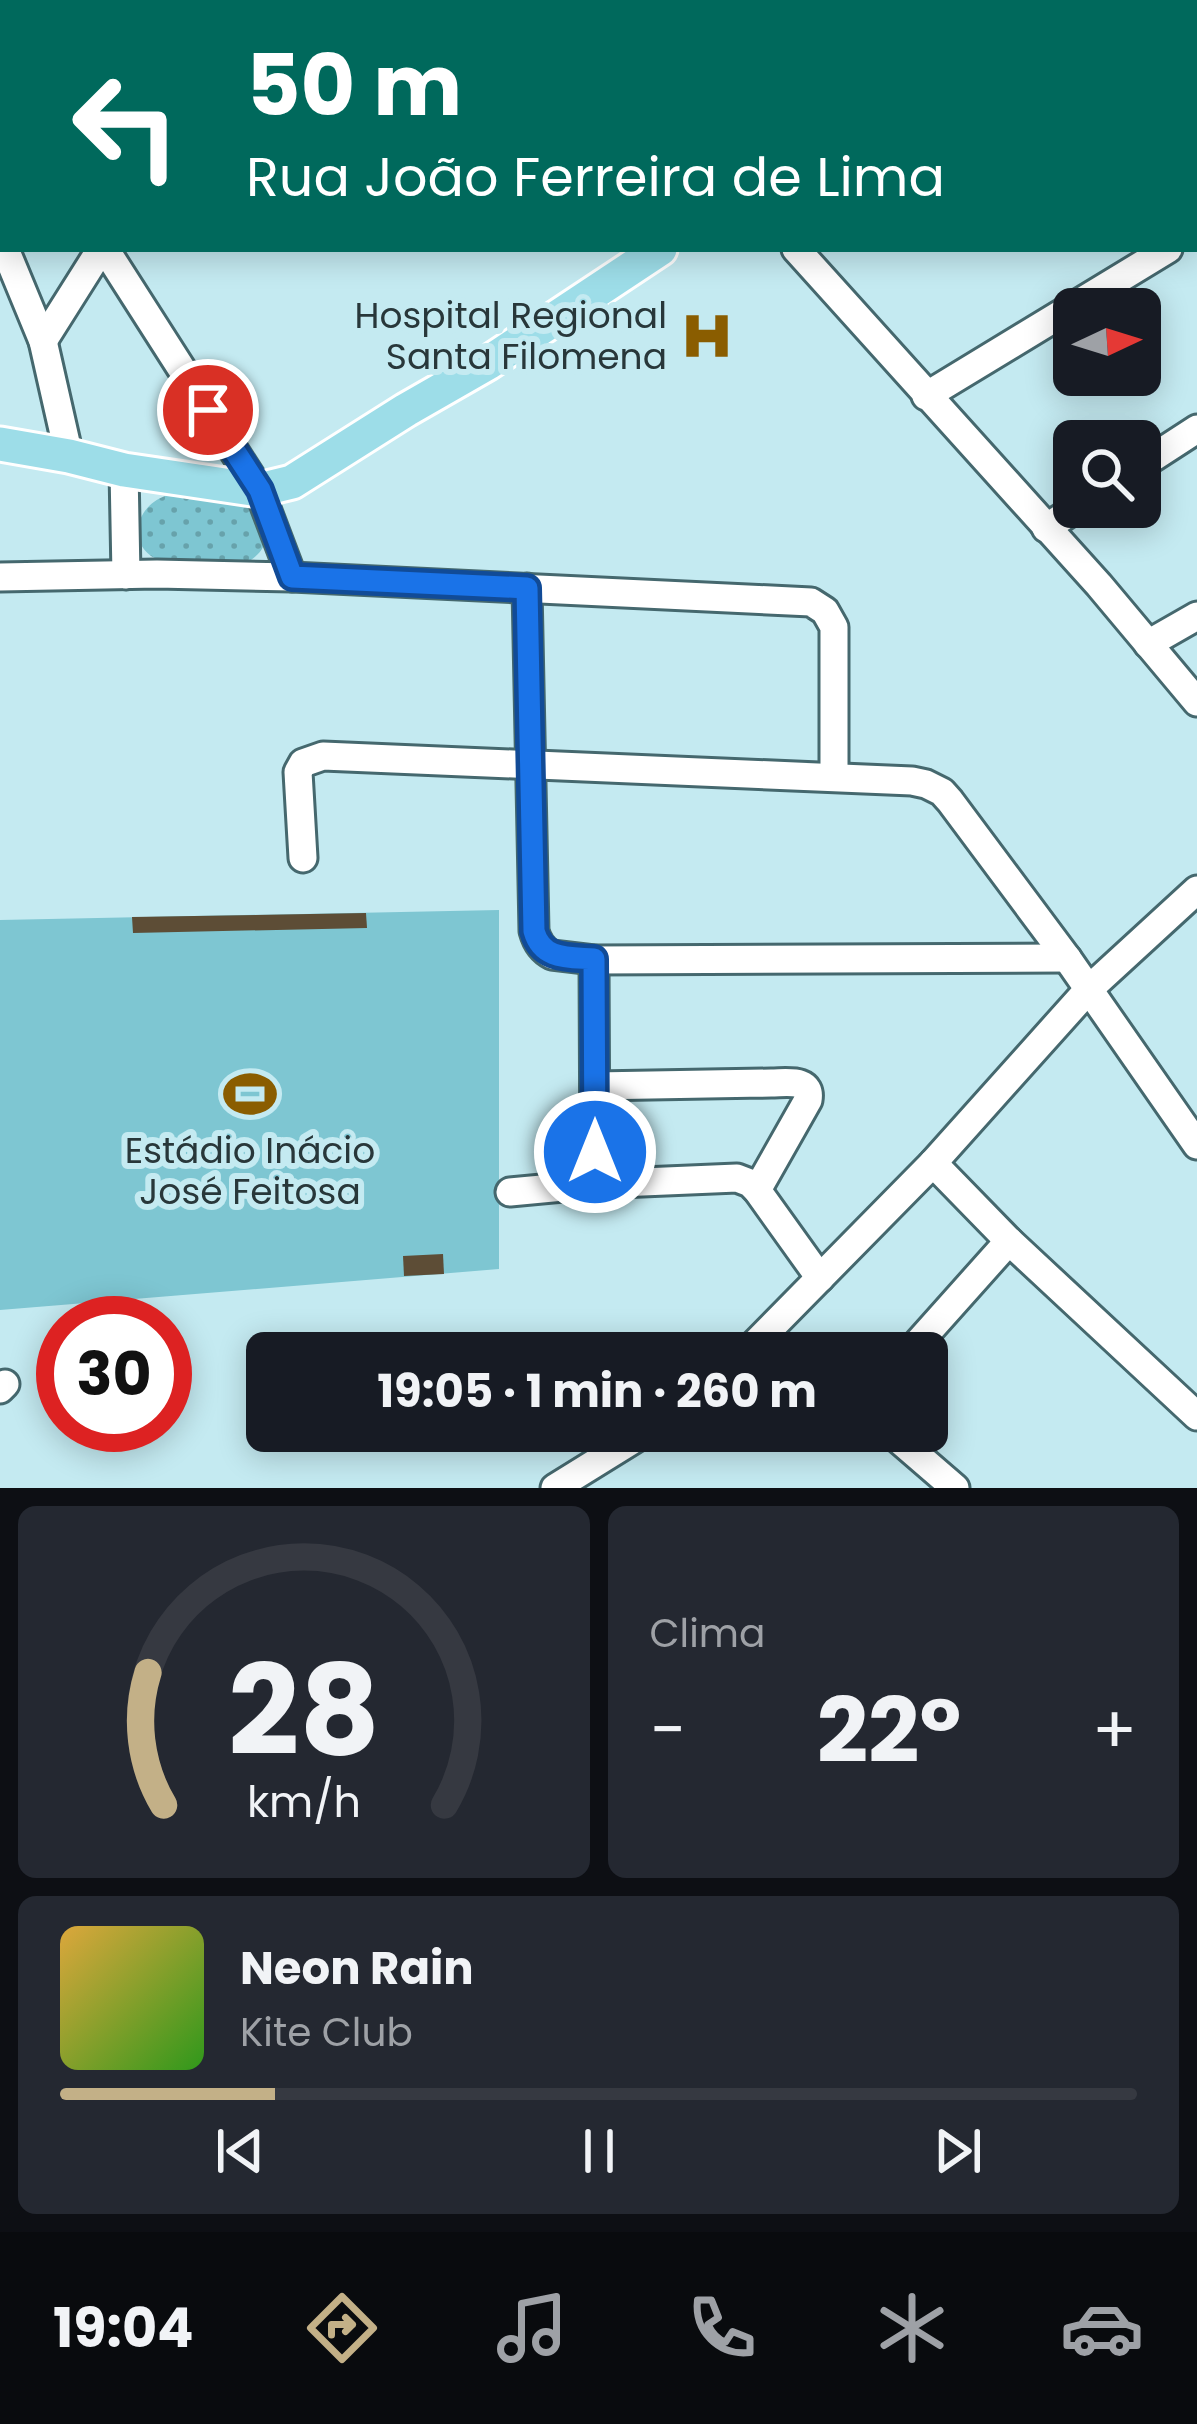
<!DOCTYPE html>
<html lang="pt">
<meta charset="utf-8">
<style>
body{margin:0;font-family:Poppins,sans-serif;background:#242831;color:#f1f3f6;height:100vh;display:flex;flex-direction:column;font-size:45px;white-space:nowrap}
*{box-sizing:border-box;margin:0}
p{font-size:39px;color:#9ea1a6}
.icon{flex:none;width:66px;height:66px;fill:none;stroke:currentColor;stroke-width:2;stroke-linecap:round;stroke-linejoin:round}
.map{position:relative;height:1488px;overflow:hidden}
.panel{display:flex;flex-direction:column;gap:18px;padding:18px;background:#0d0f14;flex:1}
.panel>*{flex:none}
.top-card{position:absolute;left:0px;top:0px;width:1197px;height:252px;box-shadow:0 6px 30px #0003;background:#00695c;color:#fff;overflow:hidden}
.needle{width:78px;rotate:86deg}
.buttons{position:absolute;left:1053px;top:288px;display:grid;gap:24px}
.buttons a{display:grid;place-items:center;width:108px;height:108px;border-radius:18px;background:#171b24;box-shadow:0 6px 30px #0003;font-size:60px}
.speed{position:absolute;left:36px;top:1296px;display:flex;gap:24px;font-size:60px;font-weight:700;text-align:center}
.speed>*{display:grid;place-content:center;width:156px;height:156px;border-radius:50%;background:#171b24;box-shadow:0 6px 30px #0003;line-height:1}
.speed .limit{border:18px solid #d22;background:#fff;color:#111}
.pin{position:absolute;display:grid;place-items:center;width:102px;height:102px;color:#fff;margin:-51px;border:6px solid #fff;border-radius:50%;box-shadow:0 3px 12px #0007}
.me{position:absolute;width:132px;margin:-66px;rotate:0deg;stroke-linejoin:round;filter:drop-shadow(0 0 9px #0008)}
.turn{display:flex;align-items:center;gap:42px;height:252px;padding:0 48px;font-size:54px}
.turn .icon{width:156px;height:156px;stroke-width:2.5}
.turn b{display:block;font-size:84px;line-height:102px}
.big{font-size:90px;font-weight:700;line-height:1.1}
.panel .card{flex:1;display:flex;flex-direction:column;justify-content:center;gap:18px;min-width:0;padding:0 42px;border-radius:18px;background:#242831}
.panel .dial{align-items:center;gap:0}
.dial svg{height:312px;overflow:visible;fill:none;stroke:#363941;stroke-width:7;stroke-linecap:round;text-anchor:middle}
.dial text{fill:#f1f3f6;stroke:none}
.song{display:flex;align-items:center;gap:36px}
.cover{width:144px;height:144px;border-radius:18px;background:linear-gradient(135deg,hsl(40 70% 55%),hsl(110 70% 35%))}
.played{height:12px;border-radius:6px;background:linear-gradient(90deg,#c3b087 20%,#363941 20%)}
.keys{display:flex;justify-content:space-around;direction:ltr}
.heat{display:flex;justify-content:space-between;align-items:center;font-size:66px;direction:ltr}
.panel .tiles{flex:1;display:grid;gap:18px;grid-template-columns:1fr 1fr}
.card:last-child{grid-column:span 2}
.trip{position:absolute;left:246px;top:1332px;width:702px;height:120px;border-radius:18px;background:#171b24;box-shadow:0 6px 30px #0003;font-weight:700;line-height:120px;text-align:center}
.menu{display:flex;height:192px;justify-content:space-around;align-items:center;background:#090b0e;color:#9ea1a6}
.menu .icon{width:84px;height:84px}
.menu .current{color:#c3b087}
.menu b{font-size:54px;color:#f1f3f6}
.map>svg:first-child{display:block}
.grass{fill:#7ec6d2}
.park{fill:url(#park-dots)}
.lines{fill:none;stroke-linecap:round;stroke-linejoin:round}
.canal{stroke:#0e9eb0;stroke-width:27}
.building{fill:#5d4d36}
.minor-casing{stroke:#45686e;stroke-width:33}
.major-casing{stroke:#fff;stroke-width:39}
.minor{stroke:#fff;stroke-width:27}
.major{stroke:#9ddde8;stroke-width:33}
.route-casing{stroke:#114b97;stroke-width:30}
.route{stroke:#1a73e8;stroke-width:21}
.labels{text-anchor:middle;stroke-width:12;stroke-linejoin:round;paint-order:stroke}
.poi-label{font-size:36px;fill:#28373a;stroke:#c4eaf1;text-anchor:end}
</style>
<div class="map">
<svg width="1197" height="1488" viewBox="0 0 1197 1488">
<defs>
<pattern id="park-dots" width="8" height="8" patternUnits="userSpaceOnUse" patternTransform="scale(3)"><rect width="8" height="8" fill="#7ec6d2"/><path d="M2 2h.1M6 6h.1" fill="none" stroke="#67a2ab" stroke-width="1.8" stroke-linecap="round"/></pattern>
</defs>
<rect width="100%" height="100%" fill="#c4eaf1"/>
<polygon class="grass" points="499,910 499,1269 0,1310 0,920"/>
<path class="park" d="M165 496 225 498 254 506C258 516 267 532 265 542 263 551 253 560 245 563 230 568 163 565 151 556 126 537 140 505 165 496Z"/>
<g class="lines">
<g class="canal">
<polyline points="996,0 1003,3"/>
<polyline points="1194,69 1197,70"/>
</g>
</g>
<g class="building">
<polygon points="366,913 367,928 133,933 132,917"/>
<polygon points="443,1254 444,1274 404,1276 403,1256"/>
</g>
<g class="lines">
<g class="minor-casing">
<g id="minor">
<polyline points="586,0 588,3"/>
<polyline points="1026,0 1028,3"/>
<polyline points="132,3 135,0"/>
<polyline points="479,3 483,0"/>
<polyline points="1194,91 1197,92"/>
<polyline points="0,128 3,126"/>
<polyline points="1194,233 1197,231"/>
<polyline points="5,249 43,341 69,456"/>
<polyline points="105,249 259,490 292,577"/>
<polyline points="796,249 1099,585 1197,702"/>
<polyline points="43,341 101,249"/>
<polyline points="926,396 1168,249"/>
<polyline points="1140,466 1197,429"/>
<polyline points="124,470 126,575"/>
<polyline points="1046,528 1078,507"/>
<polyline points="0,577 157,574 292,577 811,602 825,611 834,627 834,776"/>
<path d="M527 588 534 931C537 942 542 950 552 955L594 960 1067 958"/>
<polyline points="1148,644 1197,616"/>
<polyline points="303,858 298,772 303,763 323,756 912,781 926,784 942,792 950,801 1067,958 1197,1145"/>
<polyline points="594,960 595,1184"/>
<path d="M595 1086 771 1083C787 1083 812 1078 808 1100L757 1190"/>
<polyline points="933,1163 1009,1241 1197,1416"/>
<polyline points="510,1192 595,1184 737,1178 750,1183 757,1190 820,1278"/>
<polyline points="746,1353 933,1163 1088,990 1197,890"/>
<polyline points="909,1353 1009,1241"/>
<polyline points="0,1389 5,1384"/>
<polyline points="889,1431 955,1488"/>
<polyline points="555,1488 647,1431"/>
</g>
</g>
<g class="major-casing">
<g id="major">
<polyline points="1066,3 1070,0"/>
<polyline points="0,444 69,456 124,470 259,490 292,482 406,410 488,363 660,249"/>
</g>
</g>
<use href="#minor" class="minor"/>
<use href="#major" class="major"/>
</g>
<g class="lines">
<g class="route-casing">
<path id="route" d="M208 410 260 490 292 577 527 588 534 931C542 960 568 957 594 959L595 1152"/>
</g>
<use href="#route" class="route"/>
</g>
<defs>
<g id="hospital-bare" transform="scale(4.14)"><path d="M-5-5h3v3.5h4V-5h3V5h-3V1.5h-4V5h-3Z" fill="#8a5d00" stroke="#c4eaf1" stroke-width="2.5" paint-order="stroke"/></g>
<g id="stadium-bare" transform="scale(4.14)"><path d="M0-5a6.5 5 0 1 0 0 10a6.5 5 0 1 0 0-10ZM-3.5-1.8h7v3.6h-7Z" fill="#8a5d00" stroke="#c4eaf1" stroke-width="2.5" paint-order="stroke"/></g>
</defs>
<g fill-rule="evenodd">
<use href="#hospital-bare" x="707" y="336"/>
<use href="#stadium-bare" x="250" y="1094"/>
</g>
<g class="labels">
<g class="poi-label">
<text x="667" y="328">Hospital Regional<tspan x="667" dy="41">Santa Filomena</tspan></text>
<text x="250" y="1163" text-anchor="middle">Estádio Inácio<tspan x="250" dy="41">José Feitosa</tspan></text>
</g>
</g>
</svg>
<div class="buttons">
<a><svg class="needle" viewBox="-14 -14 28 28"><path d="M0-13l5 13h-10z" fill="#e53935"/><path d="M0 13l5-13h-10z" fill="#9ea1a6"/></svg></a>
<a><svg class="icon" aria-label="search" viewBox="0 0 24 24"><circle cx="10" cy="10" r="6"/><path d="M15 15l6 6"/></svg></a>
</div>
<div class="speed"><div class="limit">30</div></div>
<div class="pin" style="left:208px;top:410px;background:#d93025"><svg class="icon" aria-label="arrive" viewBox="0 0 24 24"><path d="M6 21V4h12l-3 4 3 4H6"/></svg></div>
<svg class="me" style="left:595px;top:1152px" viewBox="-20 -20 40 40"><circle r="17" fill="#1a73e8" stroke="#fff" stroke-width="3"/><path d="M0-11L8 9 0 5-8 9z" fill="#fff"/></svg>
<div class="trip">19:05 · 1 min · 260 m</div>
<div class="top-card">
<div class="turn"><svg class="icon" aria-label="left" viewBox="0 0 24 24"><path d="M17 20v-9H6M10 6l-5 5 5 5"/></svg><div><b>50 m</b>Rua João Ferreira de Lima</div></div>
</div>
</div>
<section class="panel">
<div class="tiles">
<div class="card dial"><svg viewBox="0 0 100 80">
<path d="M14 69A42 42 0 1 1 86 69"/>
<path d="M14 69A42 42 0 0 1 10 35" stroke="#c3b087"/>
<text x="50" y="56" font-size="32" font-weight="700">28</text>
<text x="50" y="72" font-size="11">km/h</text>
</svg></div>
<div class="card"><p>Clima</p>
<div class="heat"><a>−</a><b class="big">22°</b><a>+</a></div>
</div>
<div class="card">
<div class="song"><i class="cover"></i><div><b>Neon Rain</b><p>Kite Club</p></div></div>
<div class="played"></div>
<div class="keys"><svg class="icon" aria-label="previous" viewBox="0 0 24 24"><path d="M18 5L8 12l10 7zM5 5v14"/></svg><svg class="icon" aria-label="pause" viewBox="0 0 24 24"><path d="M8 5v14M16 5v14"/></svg><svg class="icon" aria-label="next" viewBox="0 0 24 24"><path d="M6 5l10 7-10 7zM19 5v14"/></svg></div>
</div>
</div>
</section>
<nav class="menu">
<b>19:04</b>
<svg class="icon current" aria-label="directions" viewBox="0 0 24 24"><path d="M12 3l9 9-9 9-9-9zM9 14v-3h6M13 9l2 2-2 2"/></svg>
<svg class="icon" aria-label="music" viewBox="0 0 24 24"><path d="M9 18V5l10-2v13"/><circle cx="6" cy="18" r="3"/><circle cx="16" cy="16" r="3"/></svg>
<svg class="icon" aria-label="phone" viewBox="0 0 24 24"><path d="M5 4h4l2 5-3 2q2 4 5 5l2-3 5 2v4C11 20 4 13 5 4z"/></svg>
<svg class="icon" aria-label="climate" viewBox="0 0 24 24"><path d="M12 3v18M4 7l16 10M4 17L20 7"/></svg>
<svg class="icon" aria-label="car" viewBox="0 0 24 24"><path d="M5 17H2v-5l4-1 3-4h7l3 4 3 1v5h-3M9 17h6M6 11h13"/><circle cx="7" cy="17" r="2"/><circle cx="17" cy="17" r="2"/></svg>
</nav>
